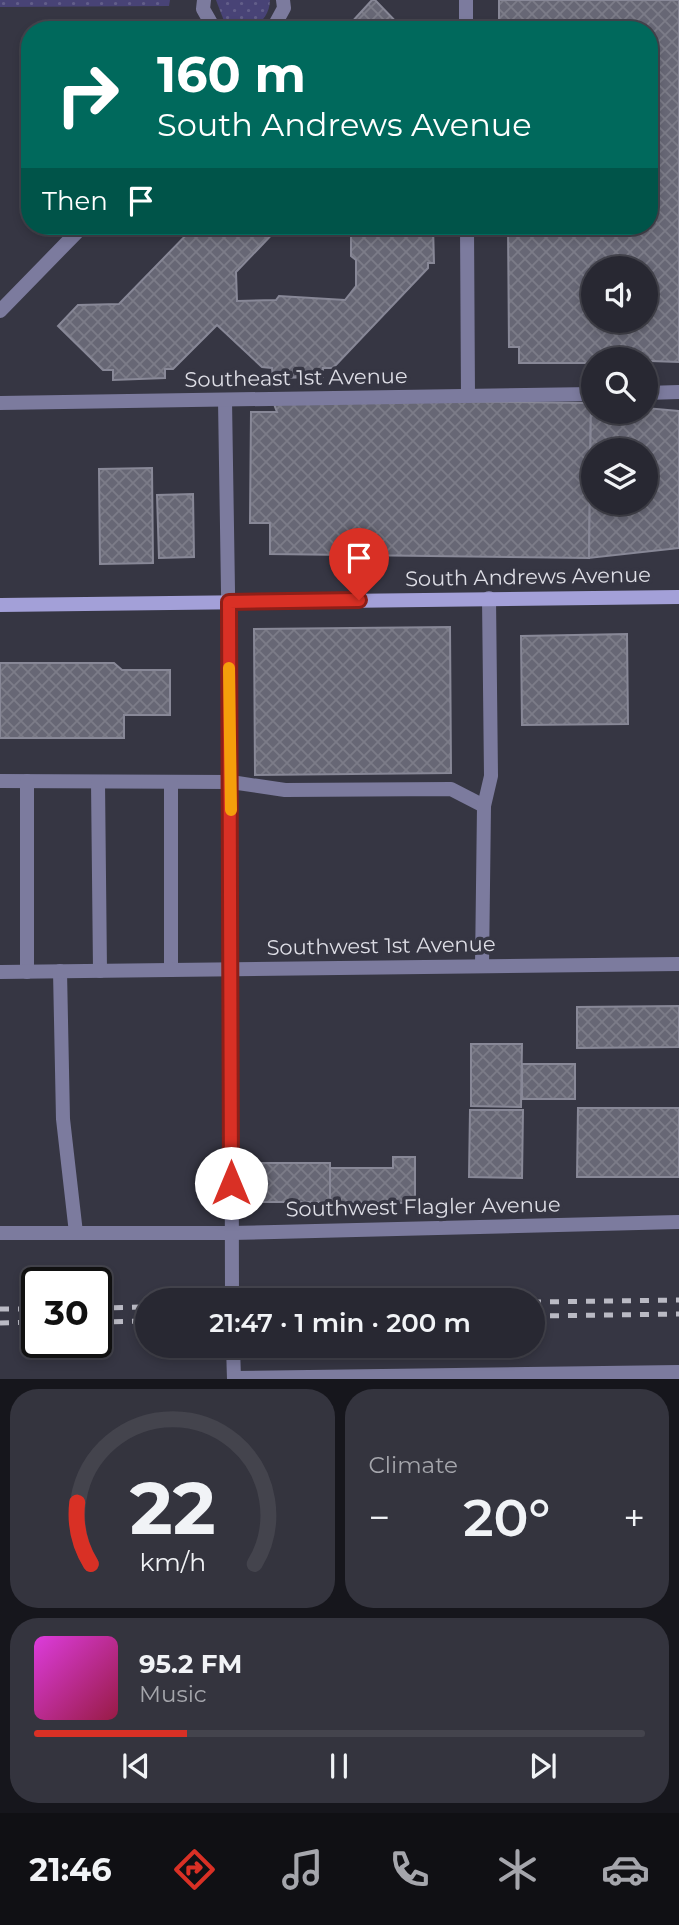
<!DOCTYPE html>
<meta charset="utf-8">
<style>
body{margin:0;font-family:Montserrat,sans-serif;background:#34343e;color:#f1f3f6;height:100vh;display:flex;flex-direction:column;font-size:26px;white-space:nowrap}
*{box-sizing:border-box;margin:0}
p{font-size:23px;color:#a5a6ac}
.icon{flex:none;width:38px;height:38px;fill:none;stroke:currentColor;stroke-width:2;stroke-linecap:round;stroke-linejoin:round}
.map{position:relative;height:1379px;overflow:hidden}
.sheet{display:flex;flex-direction:column;gap:10px;padding:10px;background:#16161c;flex:1}
.sheet>*{flex:none}
.hud{position:absolute;left:21px;top:21px;width:637px;height:214px;border-radius:28px;box-shadow:0 4px 10px #0003,0 0 0 2px #44444d;background:#00695c;color:#fff;overflow:hidden}
.buttons{position:absolute;left:581px;top:256px;display:grid;gap:14px}
.buttons a{display:grid;place-items:center;width:77px;height:77px;border-radius:50%;background:#282832;box-shadow:0 4px 10px #0003,0 0 0 2px #44444d;font-size:35px}
.speed{position:absolute;left:21px;top:1267px;display:flex;gap:14px;font-size:35px;font-weight:700;text-align:center}
.speed>*{display:grid;place-content:center;width:91px;height:91px;border-radius:50%;background:#282832;box-shadow:0 4px 10px #0003,0 0 0 2px #44444d;line-height:1}
.speed .limit{border:4px solid #111;border-radius:10px;background:#fff;color:#111}
.pin{position:absolute;display:grid;place-items:center;width:60px;height:60px;color:#fff;margin:-72px -30px;border-radius:50% 50% 50% 0;rotate:-45deg;box-shadow:0 0 7px #0007}
.pin .icon{rotate:45deg}
.me{position:absolute;width:77px;margin:-38px;rotate:0deg;stroke-linejoin:round;filter:drop-shadow(0 0 5px #0008)}
.turn{display:flex;align-items:center;gap:24px;height:147px;padding:0 21px;font-size:32px}
.turn .icon{width:91px;height:91px;stroke-width:2.5}
.turn b{display:block;font-size:49px;line-height:60px}
.then{display:flex;align-items:center;height:66px;padding:0 21px;background:#0003;gap:14px;font-size:26px}
.big{font-size:52px;font-weight:600;line-height:1.1}
.sheet .widget{flex:1;display:flex;flex-direction:column;justify-content:center;gap:10px;min-width:0;padding:0 24px;border-radius:28px;background:#34343e}
.sheet .dial{align-items:center;gap:0}
.dial svg{height:182px;overflow:visible;fill:none;stroke:#44444d;stroke-width:7;stroke-linecap:round;text-anchor:middle}
.dial text{fill:#f1f3f6;stroke:none}
.song{display:flex;align-items:center;gap:21px}
.cover{width:84px;height:84px;border-radius:10px;background:linear-gradient(135deg,hsl(300 70% 55%),hsl(340 70% 35%))}
.played{height:7px;border-radius:4px;background:linear-gradient(90deg,#d93025 25%,#44444d 25%)}
.keys{display:flex;justify-content:space-around;direction:ltr}
.heat{display:flex;justify-content:space-between;align-items:center;font-size:38px;direction:ltr}
.sheet .tiles{flex:1;display:grid;gap:10px;grid-template-columns:1fr 1fr}
.widget:last-child{grid-column:span 2}
.trip{position:absolute;left:135px;top:1288px;width:410px;height:70px;border-radius:35px;background:#282832;box-shadow:0 4px 10px #0003,0 0 0 2px #44444d;font-weight:600;line-height:70px;text-align:center}
.tab-bar{display:flex;height:112px;justify-content:space-around;align-items:center;background:#101014;color:#a5a6ac}
.tab-bar .icon{width:49px;height:49px}
.tab-bar .selected{color:#d93025}
.tab-bar b{font-size:32px;color:#f1f3f6}
.map>svg:first-child{display:block}
.grass{fill:url(#grass-dots)}
.building{fill:url(#building-cross-hatch);stroke:#888897;stroke-width:2;fill-rule:evenodd}
.lines{fill:none;stroke-linecap:round;stroke-linejoin:round}
.service{stroke:#7c7b9e;stroke-width:14}
.minor{stroke:#7c7b9e;stroke-width:14}
.secondary{stroke:#a3a0d8;stroke-width:14}
.rail{stroke:#babac4;stroke-width:5;stroke-dasharray:9 9;stroke-linecap:butt}
.route-casing{stroke:#8d1f18;stroke-width:18}
.route{stroke:#d93025;stroke-width:12}
.slow{stroke:#f59e0b;stroke-width:12}
.labels{text-anchor:middle;stroke-width:7;stroke-linejoin:round;paint-order:stroke}
.street-label{font-size:21px;fill:#dddde5;stroke:#363643}
</style>
<div class="map">
<svg width="679" height="1379" viewBox="0 0 679 1379">
<defs>
<pattern id="grass-dots" width="8" height="8" patternUnits="userSpaceOnUse" patternTransform="scale(1.75)"><rect width="8" height="8" fill="#484376"/><path d="M2 2h.1M6 6h.1" fill="none" stroke="#625e89" stroke-width="1.8" stroke-linecap="round"/></pattern>
<pattern id="building-cross-hatch" width="8" height="8" patternUnits="userSpaceOnUse" patternTransform="scale(1.75)"><rect width="8" height="8" fill="#676775"/><path d="M0 0l8 8M0 8l8-8" fill="none" stroke="#7c7c88"/></pattern>
</defs>
<rect width="100%" height="100%" fill="#363643"/>
<g class="grass">
<polygon points="0,0 170,0 169,6 0,7"/>
<path d="M216 0H270C269 26 244 35 224 21Z"/>
</g>
<g class="building">
<polygon points="372,0 375,0 404,30 351,30 351,23"/>
<path d="M499 0H679V362L593 359V363H519V347H509L508 226H649V30H499ZM593 268H646V320H593Z"/>
<polygon points="195,226 280,226 236,272 237,301 276,300 279,296 345,300 356,286 356,260 351,256 351,226 433,226 434,263 428,263 428,268 333,368 323,368 323,377 273,378 272,368 262,367 217,325 173,369 165,369 165,378 113,380 113,370 103,370 58,326 78,305 119,304"/>
<polygon points="272,399 591,403 589,558 270,554 270,523 250,523 251,412 277,412"/>
<path d="M591 403 593 411H646V408L679 411V548L589 558ZM593 450H646V502H593Z"/>
<polygon points="152,468 153,563 100,564 99,469"/>
<polygon points="193,494 194,557 159,558 157,495"/>
<polygon points="450,627 451,773 255,775 254,629"/>
<polygon points="627,634 628,724 522,725 521,636"/>
<polygon points="0,663 114,663 122,670 170,670 170,715 124,715 124,738 0,738"/>
<polygon points="679,1006 679,1047 577,1048 577,1007"/>
<polygon points="471,1044 522,1044 521,1107 471,1106"/>
<rect x="522" y="1064" width="53" height="35"/>
<polygon points="578,1108 679,1108 679,1177 577,1177"/>
<polygon points="470,1110 523,1110 522,1178 469,1177"/>
<polygon points="393,1157 415,1157 415,1203 330,1202 330,1168 393,1168"/>
<polygon points="260,1163 330,1163 330,1202 261,1202"/>
</g>
<g class="lines">
<g class="service">
<polyline points="204,0 203,9 215,30"/>
<polyline points="466,0 466,30"/>
<polyline points="272,30 284,8 283,0"/>
<polyline points="467,226 468,396"/>
<polyline points="0,311 83,226"/>
<polyline points="0,781 231,782 285,790 451,789 484,806"/>
<polyline points="27,781 27,972"/>
<polyline points="98,782 100,971"/>
<polyline points="482,966 484,806 491,776 489,598"/>
<polyline points="171,970 171,782"/>
<polyline points="60,971 63,1119 76,1233"/>
</g>
<g class="minor">
<polyline points="646,393 679,392"/>
<polyline points="225,400 231,782 232,1300"/>
<polyline points="0,403 593,394"/>
<polyline points="0,972 679,964"/>
<polyline points="0,1233 231,1233 679,1222"/>
<polyline points="233,1346 234,1379"/>
<polyline points="234,1378 679,1372"/>
</g>
<polyline class="secondary" points="0,605 679,597"/>
<g class="rail">
<polyline points="532,1302 679,1300"/>
<polyline points="96,1308 147,1307"/>
<polyline points="0,1309 37,1309"/>
<polyline points="532,1316 679,1314"/>
<polyline points="96,1322 147,1321"/>
<polyline points="0,1323 37,1322"/>
</g>
</g>
<g class="lines">
<g class="route-casing">
<polyline id="route" points="231,1183 229,602 359,600"/>
</g>
<use href="#route" class="route"/>
<polyline class="slow" points="229,668 231,810"/>
</g>
<g class="labels">
<g class="street-label">
<text transform="translate(296 378) rotate(-1)" y="7">Southeast 1st Avenue</text>
<text transform="translate(528 577) rotate(-1)" y="7">South Andrews Avenue</text>
<text transform="translate(381 946) rotate(-1)" y="7">Southwest 1st Avenue</text>
<text transform="translate(423 1207) rotate(-1)" y="7">Southwest Flagler Avenue</text>
</g>
</g>
</svg>
<div class="buttons">
<a><svg class="icon" aria-label="sound" viewBox="0 0 24 24"><path d="M4 9h4l5-4v14l-5-4H4zM17 9q2 3 0 6"/></svg></a>
<a><svg class="icon" aria-label="search" viewBox="0 0 24 24"><circle cx="10" cy="10" r="6"/><path d="M15 15l6 6"/></svg></a>
<a><svg class="icon" aria-label="layers" viewBox="0 0 24 24"><path d="M12 4l9 5-9 5-9-5zM3 14l9 5 9-5"/></svg></a>
</div>
<div class="speed"><div class="limit">30</div></div>
<div class="pin" style="left:359px;top:600px;background:#d93025"><svg class="icon" aria-label="arrive" viewBox="0 0 24 24"><path d="M6 21V4h12l-3 4 3 4H6"/></svg></div>
<svg class="me" style="left:231px;top:1183px" viewBox="-20 -20 40 40"><circle r="19" fill="#fff"/><path d="M0-13L10 11 0 6-10 11z" fill="#d93025"/></svg>
<div class="trip">21:47 · 1 min · 200 m</div>
<div class="hud">
<div class="turn"><svg class="icon" aria-label="right" viewBox="0 0 24 24"><path d="M7 20v-9h11M14 6l5 5-5 5"/></svg><div><b>160 m</b>South Andrews Avenue</div></div>
<div class="then">Then<svg class="icon" aria-label="arrive" viewBox="0 0 24 24"><path d="M6 21V4h12l-3 4 3 4H6"/></svg></div>
</div>
</div>
<section class="sheet">
<div class="tiles">
<div class="widget dial"><svg viewBox="0 0 100 80">
<path d="M14 69A42 42 0 1 1 86 69"/>
<path d="M14 69A42 42 0 0 1 8 42" stroke="#d93025"/>
<text x="50" y="56" font-size="32" font-weight="700">22</text>
<text x="50" y="72" font-size="11">km/h</text>
</svg></div>
<div class="widget"><p>Climate</p>
<div class="heat"><a>−</a><b class="big">20°</b><a>+</a></div>
</div>
<div class="widget">
<div class="song"><i class="cover"></i><div><b>95.2 FM</b><p>Music</p></div></div>
<div class="played"></div>
<div class="keys"><svg class="icon" aria-label="previous" viewBox="0 0 24 24"><path d="M18 5L8 12l10 7zM5 5v14"/></svg><svg class="icon" aria-label="pause" viewBox="0 0 24 24"><path d="M8 5v14M16 5v14"/></svg><svg class="icon" aria-label="next" viewBox="0 0 24 24"><path d="M6 5l10 7-10 7zM19 5v14"/></svg></div>
</div>
</div>
</section>
<nav class="tab-bar">
<b>21:46</b>
<svg class="icon selected" aria-label="directions" viewBox="0 0 24 24"><path d="M12 3l9 9-9 9-9-9zM9 14v-3h6M13 9l2 2-2 2"/></svg>
<svg class="icon" aria-label="music" viewBox="0 0 24 24"><path d="M9 18V5l10-2v13"/><circle cx="6" cy="18" r="3"/><circle cx="16" cy="16" r="3"/></svg>
<svg class="icon" aria-label="phone" viewBox="0 0 24 24"><path d="M5 4h4l2 5-3 2q2 4 5 5l2-3 5 2v4C11 20 4 13 5 4z"/></svg>
<svg class="icon" aria-label="climate" viewBox="0 0 24 24"><path d="M12 3v18M4 7l16 10M4 17L20 7"/></svg>
<svg class="icon" aria-label="car" viewBox="0 0 24 24"><path d="M5 17H2v-5l4-1 3-4h7l3 4 3 1v5h-3M9 17h6M6 11h13"/><circle cx="7" cy="17" r="2"/><circle cx="17" cy="17" r="2"/></svg>
</nav>
